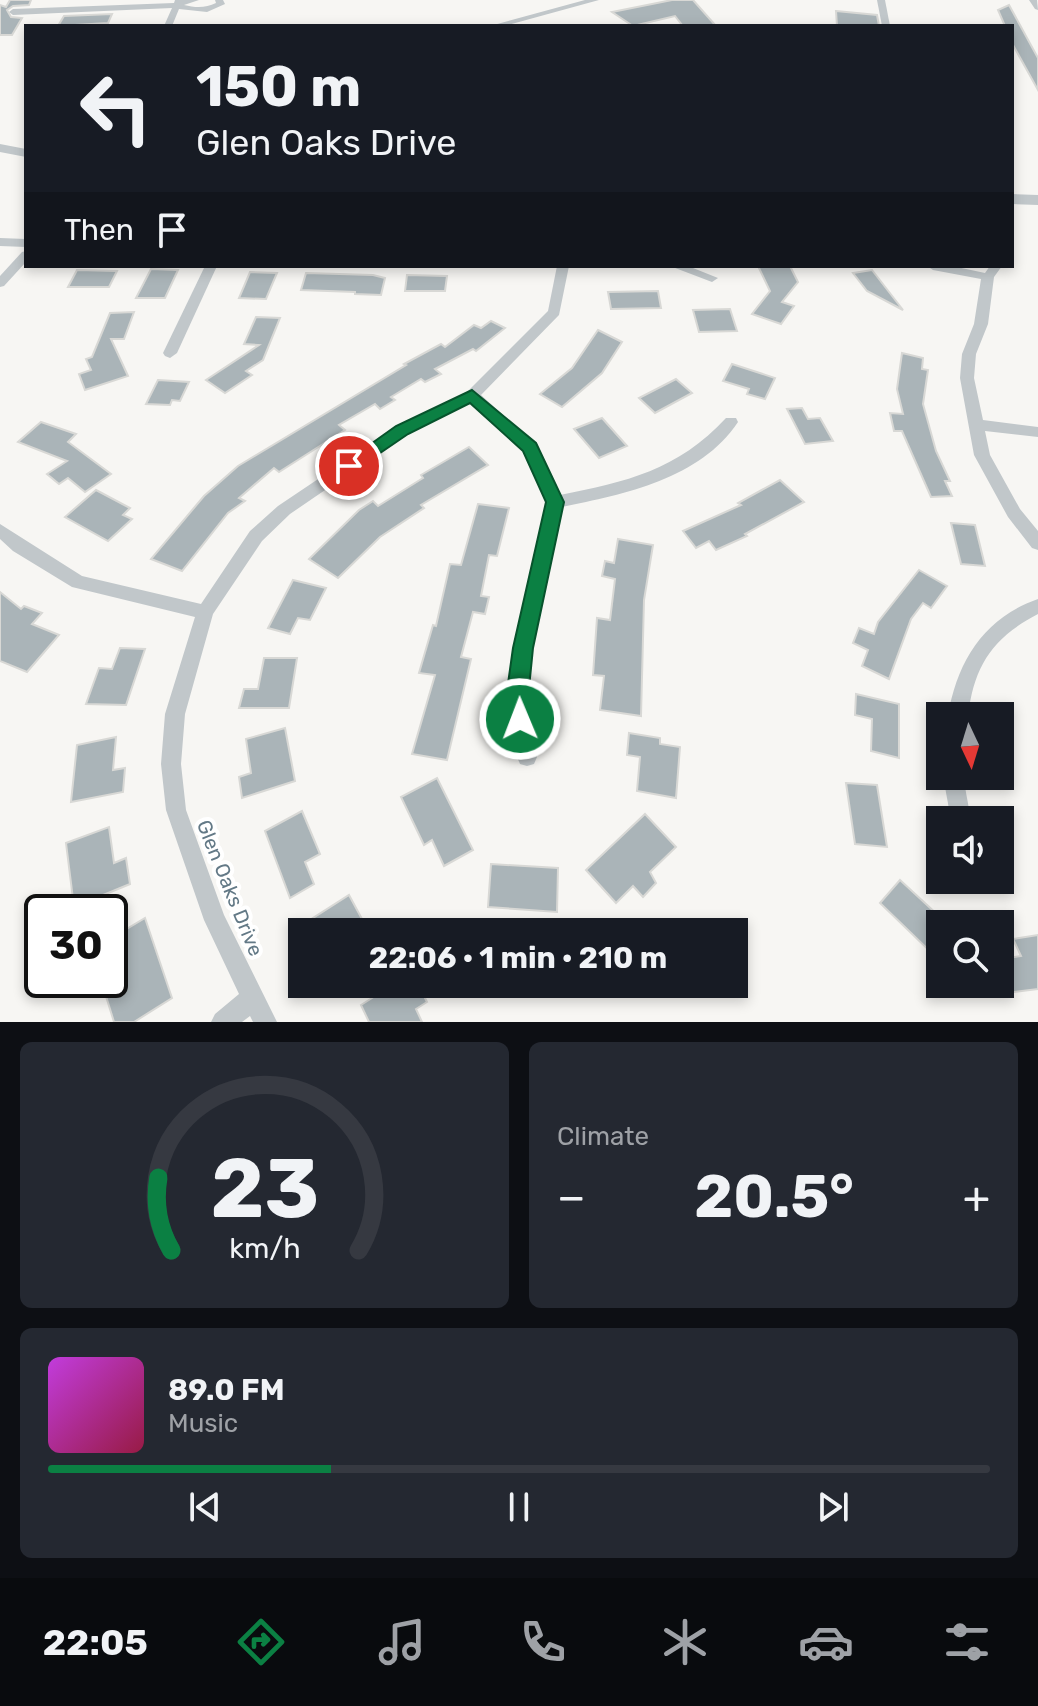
<!DOCTYPE html>
<meta charset="utf-8">
<style>
body{margin:0;font-family:Rubik,sans-serif;background:#242831;color:#f1f3f6;height:100vh;display:flex;flex-direction:column;font-size:30px;white-space:nowrap}
*{box-sizing:border-box;margin:0}
p{font-size:26px;color:#9ea1a6}
.icon{flex:none;width:44px;height:44px;fill:none;stroke:currentColor;stroke-width:2;stroke-linecap:round;stroke-linejoin:round}
.map{position:relative;height:1022px;overflow:hidden}
.details{display:flex;flex-direction:column;gap:20px;padding:20px;background:#0d0f14;flex:1}
.details>*{flex:none}
.hud{position:absolute;left:24px;top:24px;width:990px;height:244px;border-radius:0px;box-shadow:0 4px 12px #0003;background:#171b24;color:#f1f3f6;overflow:hidden}
.needle{width:52px;rotate:176deg}
.buttons{position:absolute;left:926px;top:702px;display:grid;gap:16px}
.buttons a{display:grid;place-items:center;width:88px;height:88px;border-radius:0px;background:#171b24;box-shadow:0 4px 12px #0003;font-size:40px}
.speed{position:absolute;left:24px;top:894px;display:flex;gap:16px;font-size:40px;font-weight:700;text-align:center}
.speed>*{display:grid;place-content:center;width:104px;height:104px;border-radius:50%;background:#171b24;box-shadow:0 4px 12px #0003;line-height:1}
.speed .limit{border:4px solid #111;border-radius:12px;background:#fff;color:#111}
.pin{position:absolute;display:grid;place-items:center;width:68px;height:68px;color:#fff;margin:-34px;border:4px solid #fff;border-radius:50%;box-shadow:0 2px 8px #0007}
.me{position:absolute;width:88px;margin:-44px;rotate:359deg;stroke-linejoin:round;filter:drop-shadow(0 0 6px #0008)}
.turn{display:flex;align-items:center;gap:28px;height:168px;padding:0 40px;font-size:36px}
.turn .icon{width:104px;height:104px;stroke-width:2.5}
.turn b{display:block;font-size:56px;line-height:68px}
.then{display:flex;align-items:center;height:76px;padding:0 40px;background:#0003;gap:16px;font-size:30px}
.big{font-size:60px;font-weight:700;line-height:1.1}
.details .card{flex:1;display:flex;flex-direction:column;justify-content:center;gap:12px;min-width:0;padding:0 28px;border-radius:12px;background:#242831}
.details .dial{align-items:center;gap:0}
.dial svg{height:208px;overflow:visible;fill:none;stroke:#363941;stroke-width:7;stroke-linecap:round;text-anchor:middle}
.dial text{fill:#f1f3f6;stroke:none}
.song{display:flex;align-items:center;gap:24px}
.cover{width:96px;height:96px;border-radius:12px;background:linear-gradient(135deg,hsl(290 70% 55%),hsl(340 70% 35%))}
.played{height:8px;border-radius:4px;background:linear-gradient(90deg,#0b8043 30%,#363941 30%)}
.keys{display:flex;justify-content:space-around;direction:ltr}
.heat{display:flex;justify-content:space-between;align-items:center;font-size:44px;direction:ltr}
.details .tiles{flex:1;display:grid;gap:20px;grid-template-columns:1fr 1fr}
.card:last-child{grid-column:span 2}
.trip{position:absolute;left:288px;top:918px;width:460px;height:80px;border-radius:0px;background:#171b24;box-shadow:0 4px 12px #0003;font-weight:700;line-height:80px;text-align:center}
.dock{display:flex;height:128px;justify-content:space-around;align-items:center;background:#090b0e;color:#9ea1a6}
.dock .icon{width:56px;height:56px}
.dock .current{color:#0b8043}
.dock b{font-size:36px;color:#f1f3f6}
.map>svg:first-child{display:block}
.building{fill:#aab4b8;stroke:#d8d8d5;stroke-width:2}
.lines{fill:none;stroke-linecap:round;stroke-linejoin:round}
.minor{fill:#c1c7ca;fill-rule:evenodd}
.tertiary{fill:#c1c7ca;fill-rule:evenodd}
.route{fill:#0b8043;stroke:#07532c;stroke-width:2}
.labels{text-anchor:middle;stroke-width:8;stroke-linejoin:round;paint-order:stroke}
.street-label{font-size:20px;fill:#637986;stroke:#fff}
</style>
<div class="map">
<svg width="1038" height="1022" viewBox="0 0 1038 1022">
<rect width="100%" height="100%" fill="#f7f6f3"/>
<g class="building">
<polygon points="10,0 31,0 29,5 13,6 7,10 11,17 22,18 12,35 0,35 0,5 6,7"/>
<polygon points="672,0 693,0 716,26 683,26 675,16 633,26 612,12"/>
<polygon points="1009,5 1038,58 1038,90 1013,45 1012,26 1005,26 998,10"/>
<polygon points="836,11 877,15 879,26 837,26"/>
<polygon points="112,14 108,23 58,26 64,16"/>
<polygon points="758,266 790,266 798,282 782,302 794,306 781,324 752,314 770,291"/>
<polygon points="151,269 178,270 165,298 136,298"/>
<polygon points="77,270 117,271 109,287 68,287"/>
<polygon points="872,270 903,310 867,291 853,273"/>
<polygon points="250,272 277,273 266,299 239,298"/>
<polygon points="306,273 373,275 385,278 381,295 355,294 355,292 301,290"/>
<polygon points="407,275 447,276 445,291 405,291"/>
<polygon points="658,291 661,308 611,309 608,292"/>
<polygon points="730,309 737,331 699,332 693,310"/>
<polygon points="134,312 124,339 111,339 128,376 85,390 79,374 91,370 86,359 92,357 110,313"/>
<polygon points="256,317 280,318 263,360 246,371 252,375 225,393 206,380 259,345 244,344"/>
<polygon points="491,321 505,328 476,351 473,349 435,369 441,374 425,382 421,379 391,397 395,400 380,409 375,404 339,425 345,430 279,472 274,468 239,498 245,501 228,513 182,571 151,559 204,496 238,466 406,365 404,364 441,344 445,347 474,325 481,328"/>
<polygon points="598,330 622,342 602,373 562,407 540,394 572,368"/>
<polygon points="902,353 923,358 922,369 928,370 923,404 936,451 950,481 945,481 952,496 931,497 902,431 894,431 890,413 903,414 897,389"/>
<polygon points="732,364 775,378 765,399 747,394 749,389 723,381"/>
<polygon points="676,379 692,393 655,413 639,398"/>
<polygon points="158,380 189,382 180,401 172,400 170,405 146,404"/>
<polygon points="802,408 808,419 820,418 833,441 805,444 787,409"/>
<polygon points="602,418 627,446 599,458 574,429"/>
<polygon points="41,422 76,434 68,442 111,474 85,492 68,478 59,484 47,474 67,461 18,442"/>
<polygon points="469,447 488,465 421,505 424,508 380,537 338,578 309,559 359,510 373,501 378,506 423,478 421,475"/>
<polygon points="780,480 804,502 745,534 747,536 716,550 709,541 696,548 683,531 741,505 738,503"/>
<polygon points="96,490 130,508 123,515 132,519 108,541 65,517"/>
<polygon points="478,504 509,508 497,556 489,555 481,596 489,597 485,614 473,612 461,657 471,659 447,760 412,754 435,675 419,673 433,625 436,626 450,564 461,565"/>
<polygon points="951,523 975,525 985,566 961,564"/>
<polygon points="618,539 653,545 644,600 641,716 600,710 604,676 593,675 597,618 610,620 615,579 602,576 605,561 614,563"/>
<polygon points="919,570 947,586 931,608 923,603 911,619 889,679 862,666 868,650 853,643 859,628 874,634 878,622"/>
<polygon points="293,580 326,588 310,620 298,618 290,634 268,628"/>
<polygon points="0,592 21,609 24,606 42,613 32,624 59,635 27,672 0,661"/>
<polygon points="120,648 145,649 126,705 86,704 99,668 112,669"/>
<polygon points="264,658 297,658 289,708 239,708 244,689 258,689"/>
<polygon points="856,694 899,704 899,758 871,751 872,719 855,715"/>
<polygon points="285,728 295,781 242,798 239,777 251,773 246,739"/>
<polygon points="629,733 660,738 660,744 680,747 676,798 637,791 640,757 627,755"/>
<polygon points="116,737 113,770 125,768 123,792 71,802 77,745"/>
<polygon points="437,778 473,850 444,866 432,840 424,845 401,797"/>
<polygon points="846,783 877,785 887,847 855,844"/>
<polygon points="302,811 320,854 305,862 314,884 290,898 265,831"/>
<polygon points="645,814 676,847 650,872 656,883 643,897 633,886 616,903 586,870"/>
<polygon points="109,827 114,863 126,858 130,884 74,907 66,843"/>
<polygon points="491,864 558,868 557,912 488,907"/>
<polygon points="900,880 940,917 940,961 880,903"/>
<polygon points="349,895 369,932 315,932 310,920"/>
<polygon points="145,918 172,998 134,1022 114,1022 101,980 110,980 110,939"/>
<polygon points="1038,935 1038,989 1007,993 1000,976 1000,959 1021,956 1013,939"/>
<polygon points="394,984 418,984 427,1002 416,1009 422,1022 369,1022 361,1005"/>
</g>
<g class="lines">
<g class="minor">
<path d="M175 0H199L184 5C196 8 206 8 216 3L215 0H223L225 4 207 12 179 9 172 26H164L172 8 13 15 9 12 13 9 174 3Z"/>
<polygon points="585,0 599,0 504,26 490,26"/>
<polygon points="877,0 885,0 890,26 882,26"/>
<polygon points="1029,0 1037,0 1038,10 1035,9"/>
<polygon points="0,238 26,239 26,247 0,246"/>
<polygon points="26,251 26,262 4,286 0,287 0,276 22,252"/>
<polygon points="205,266 217,266 177,353 170,358 165,356 163,353"/>
<path d="M557 266H569L559 315 481 395 535 444 560 495C626 482 678 470 726 418H736L738 422C700 479 625 494 562 507L532 648 526 698 537 757 534 764 527 766 520 764 517 757 508 698 514 648 547 502 524 451 471 402 407 434 290 514 262 541 213 614 185 714 181 764 186 810 224 915 277 1022H253L250 1016 242 1022H211L215 1014 239 994 204 920 166 810 161 764 165 714 195 617 72 587 13 551 0 539V524L82 576 201 604 250 531 278 506 397 426 467 392 548 311Z"/>
<polygon points="670,266 688,266 718,278 712,282"/>
<polygon points="927,266 952,266 985,273 990,266 1002,266 994,277 988,324 976,354 974,378 983,420 1038,427 1038,437 985,431 990,455 1020,509 1038,531 1038,550 1032,548 1008,517 974,455 960,378 962,354 974,324 981,279 933,270"/>
<path d="M1038 599V614C992 638 974 666 968 716H948C957 661 984 618 1038 599Z"/>
<polygon points="943,776 963,776 971,820 951,820"/>
</g>
<g class="tertiary">
<polygon points="0,144 26,149 26,157 0,152"/>
<polygon points="1012,194 1038,195 1038,205 1012,204"/>
</g>
</g>
<polygon class="route" points="472,390 536,443 564,502 533,648 528,698 531,719 528,727 520,730 512,727 506,698 513,648 546,502 523,451 470,403 408,434 355,470 349,472 340,466 396,426"/>
<g class="labels">
<g class="street-label">
<text transform="translate(230 888) rotate(68)" y="7">Glen Oaks Drive</text>
</g>
</g>
</svg>
<div class="buttons">
<a><svg class="needle" viewBox="-14 -14 28 28"><path d="M0-13l5 13h-10z" fill="#e53935"/><path d="M0 13l5-13h-10z" fill="#9ea1a6"/></svg></a>
<a><svg class="icon" aria-label="sound" viewBox="0 0 24 24"><path d="M4 9h4l5-4v14l-5-4H4zM17 9q2 3 0 6"/></svg></a>
<a><svg class="icon" aria-label="search" viewBox="0 0 24 24"><circle cx="10" cy="10" r="6"/><path d="M15 15l6 6"/></svg></a>
</div>
<div class="speed"><div class="limit">30</div></div>
<div class="pin" style="left:349px;top:466px;background:#d93025"><svg class="icon" aria-label="arrive" viewBox="0 0 24 24"><path d="M6 21V4h12l-3 4 3 4H6"/></svg></div>
<svg class="me" style="left:520px;top:719px" viewBox="-20 -20 40 40"><circle r="17" fill="#0b8043" stroke="#fff" stroke-width="3"/><path d="M0-11L8 9 0 5-8 9z" fill="#fff"/></svg>
<div class="trip">22:06 · 1 min · 210 m</div>
<div class="hud">
<div class="turn"><svg class="icon" aria-label="left" viewBox="0 0 24 24"><path d="M17 20v-9H6M10 6l-5 5 5 5"/></svg><div><b>150 m</b>Glen Oaks Drive</div></div>
<div class="then">Then<svg class="icon" aria-label="arrive" viewBox="0 0 24 24"><path d="M6 21V4h12l-3 4 3 4H6"/></svg></div>
</div>
</div>
<section class="details">
<div class="tiles">
<div class="card dial"><svg viewBox="0 0 100 80">
<path d="M14 69A42 42 0 1 1 86 69"/>
<path d="M14 69A42 42 0 0 1 9 41" stroke="#0b8043"/>
<text x="50" y="56" font-size="32" font-weight="700">23</text>
<text x="50" y="72" font-size="11">km/h</text>
</svg></div>
<div class="card"><p>Climate</p>
<div class="heat"><a>−</a><b class="big">20.5°</b><a>+</a></div>
</div>
<div class="card">
<div class="song"><i class="cover"></i><div><b>89.0 FM</b><p>Music</p></div></div>
<div class="played"></div>
<div class="keys"><svg class="icon" aria-label="previous" viewBox="0 0 24 24"><path d="M18 5L8 12l10 7zM5 5v14"/></svg><svg class="icon" aria-label="pause" viewBox="0 0 24 24"><path d="M8 5v14M16 5v14"/></svg><svg class="icon" aria-label="next" viewBox="0 0 24 24"><path d="M6 5l10 7-10 7zM19 5v14"/></svg></div>
</div>
</div>
</section>
<nav class="dock">
<b>22:05</b>
<svg class="icon current" aria-label="directions" viewBox="0 0 24 24"><path d="M12 3l9 9-9 9-9-9zM9 14v-3h6M13 9l2 2-2 2"/></svg>
<svg class="icon" aria-label="music" viewBox="0 0 24 24"><path d="M9 18V5l10-2v13"/><circle cx="6" cy="18" r="3"/><circle cx="16" cy="16" r="3"/></svg>
<svg class="icon" aria-label="phone" viewBox="0 0 24 24"><path d="M5 4h4l2 5-3 2q2 4 5 5l2-3 5 2v4C11 20 4 13 5 4z"/></svg>
<svg class="icon" aria-label="climate" viewBox="0 0 24 24"><path d="M12 3v18M4 7l16 10M4 17L20 7"/></svg>
<svg class="icon" aria-label="car" viewBox="0 0 24 24"><path d="M5 17H2v-5l4-1 3-4h7l3 4 3 1v5h-3M9 17h6M6 11h13"/><circle cx="7" cy="17" r="2"/><circle cx="17" cy="17" r="2"/></svg>
<svg class="icon" aria-label="filters" viewBox="0 0 24 24"><path d="M4 7h16M4 17h16"/><circle cx="9" cy="7" r="2"/><circle cx="15" cy="17" r="2"/></svg>
</nav>
